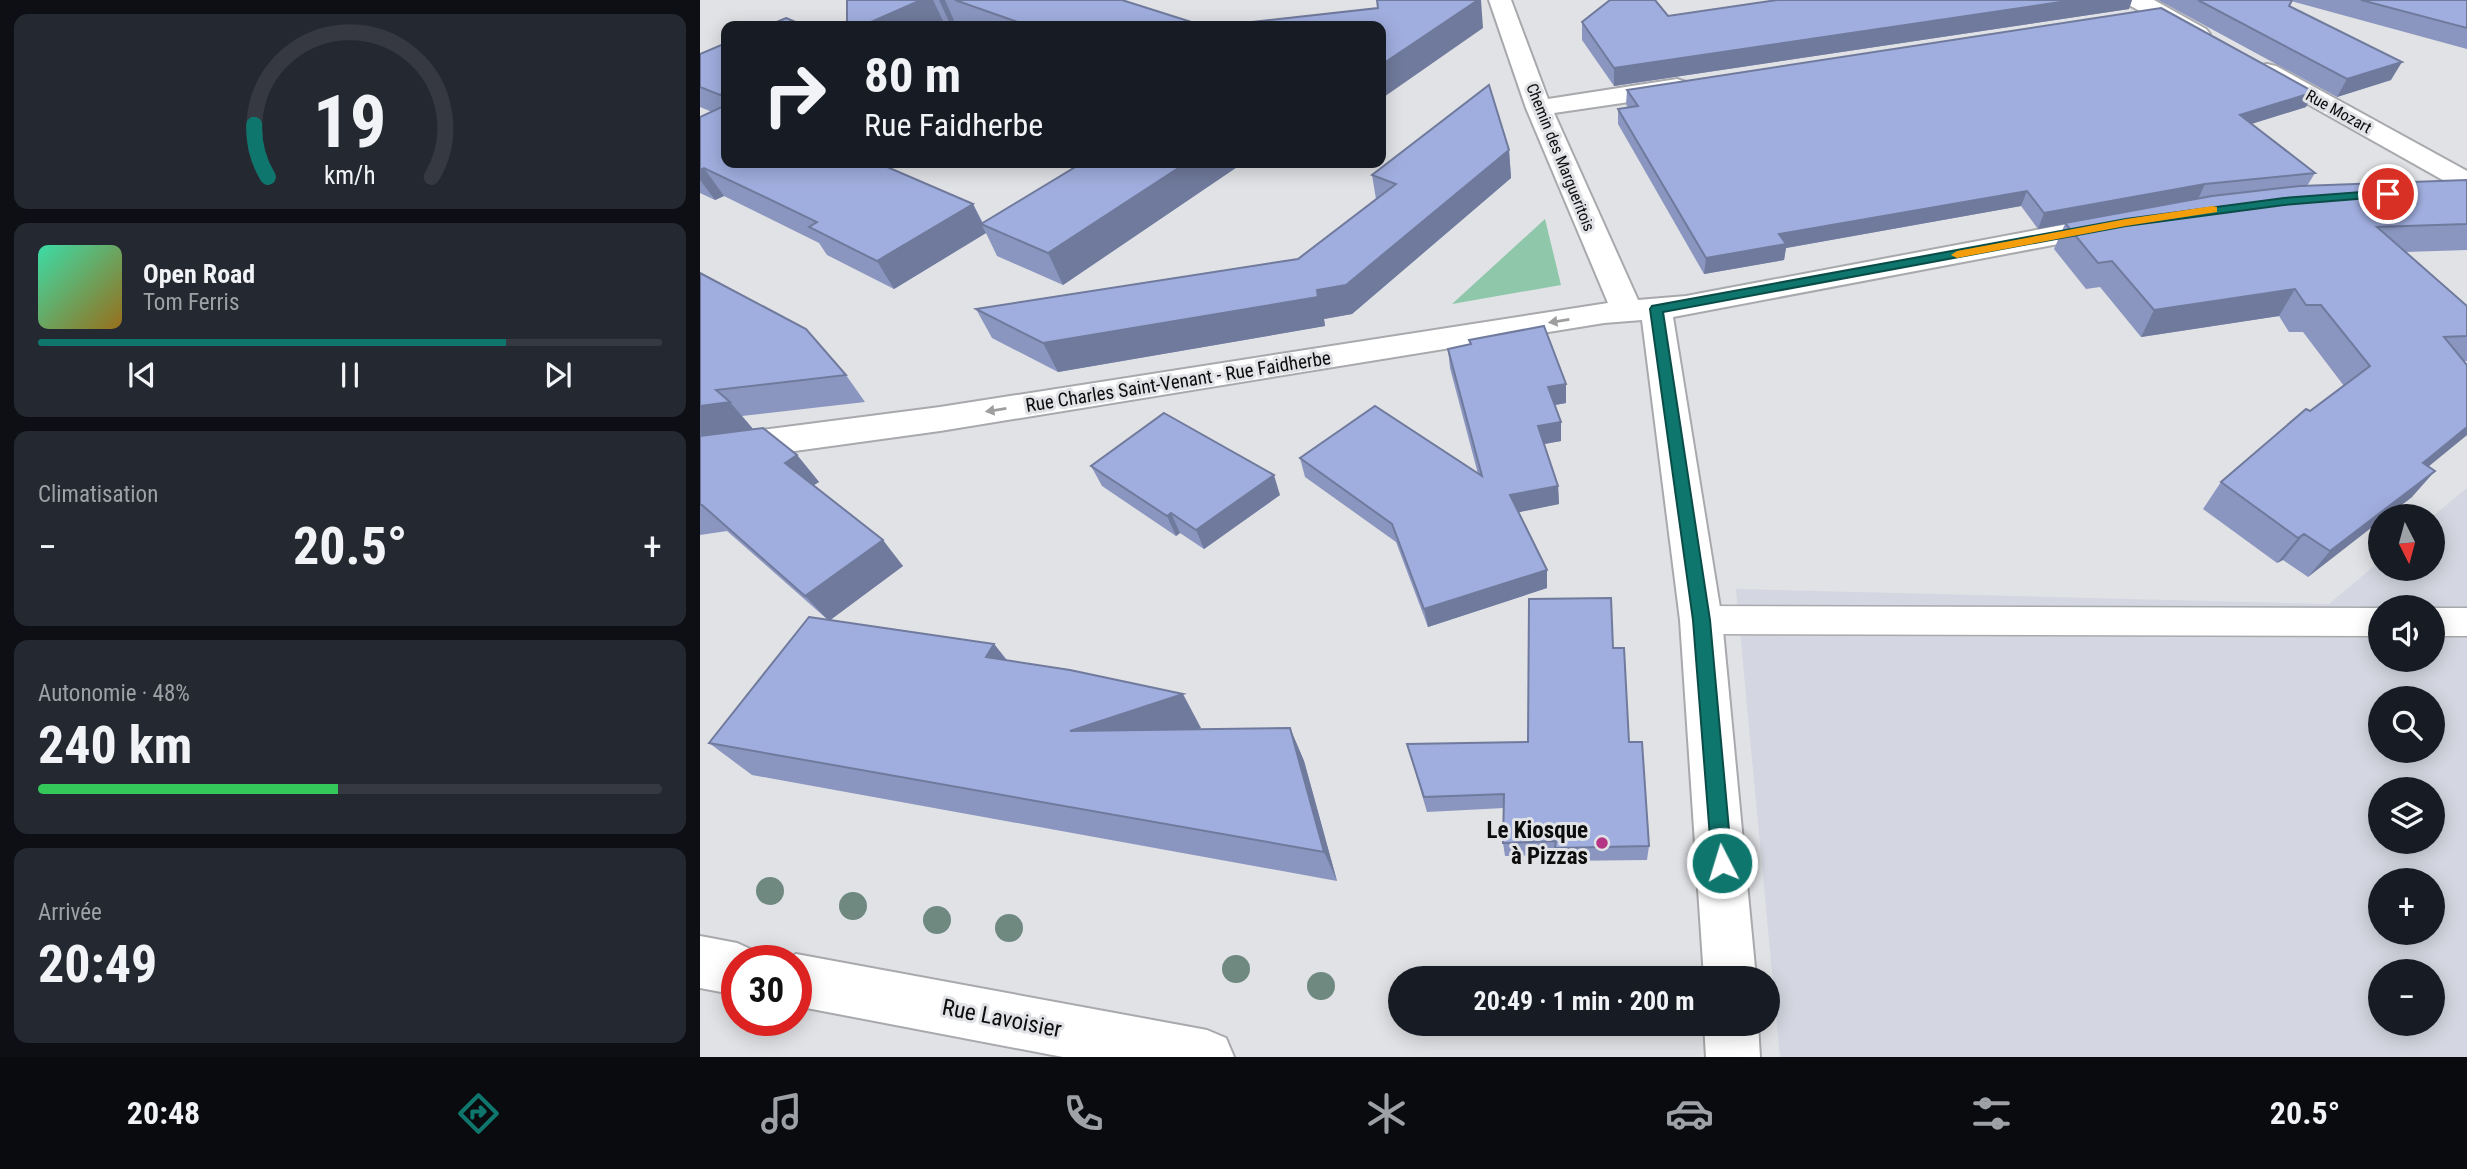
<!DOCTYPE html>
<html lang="fr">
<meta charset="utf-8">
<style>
body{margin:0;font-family:"Roboto Condensed",sans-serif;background:#242831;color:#f1f3f6;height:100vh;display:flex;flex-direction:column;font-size:26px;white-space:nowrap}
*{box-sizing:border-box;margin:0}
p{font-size:23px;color:#9ea1a6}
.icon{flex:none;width:38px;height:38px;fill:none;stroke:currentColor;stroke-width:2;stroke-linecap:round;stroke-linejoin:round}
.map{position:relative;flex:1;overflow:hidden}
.sheet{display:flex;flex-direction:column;gap:14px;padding:14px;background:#0d0f14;width:700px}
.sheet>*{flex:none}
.banner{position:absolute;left:21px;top:21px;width:665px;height:147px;border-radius:14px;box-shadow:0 4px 18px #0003;background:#171b24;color:#f1f3f6;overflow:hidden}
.needle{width:46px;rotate:174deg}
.buttons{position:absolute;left:1668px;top:504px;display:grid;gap:14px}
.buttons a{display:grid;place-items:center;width:77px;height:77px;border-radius:50%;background:#171b24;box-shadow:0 4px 18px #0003;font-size:35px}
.speed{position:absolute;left:21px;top:945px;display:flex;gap:14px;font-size:35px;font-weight:700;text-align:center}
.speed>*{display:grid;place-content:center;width:91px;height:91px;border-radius:50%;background:#171b24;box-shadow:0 4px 18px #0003;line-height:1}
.speed .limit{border:10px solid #d22;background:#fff;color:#111}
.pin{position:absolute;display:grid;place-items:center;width:60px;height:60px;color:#fff;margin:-30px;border:4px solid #fff;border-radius:50%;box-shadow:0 2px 7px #0007}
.me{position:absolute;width:77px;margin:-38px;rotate:355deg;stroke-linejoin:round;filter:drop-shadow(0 0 5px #0008)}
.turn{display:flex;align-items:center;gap:24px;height:147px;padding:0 28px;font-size:32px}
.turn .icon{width:91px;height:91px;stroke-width:2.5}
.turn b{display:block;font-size:49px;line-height:60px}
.big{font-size:52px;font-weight:700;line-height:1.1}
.sheet .tile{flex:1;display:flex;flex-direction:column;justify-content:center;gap:10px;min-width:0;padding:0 24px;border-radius:14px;background:#242831}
.sheet .dial{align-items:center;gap:0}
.dial svg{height:182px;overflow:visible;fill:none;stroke:#363941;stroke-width:7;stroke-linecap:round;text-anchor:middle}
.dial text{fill:#f1f3f6;stroke:none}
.song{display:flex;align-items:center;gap:21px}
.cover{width:84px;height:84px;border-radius:10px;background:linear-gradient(135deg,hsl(160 70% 55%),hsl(40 70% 35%))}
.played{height:7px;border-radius:4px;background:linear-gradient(90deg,#0f766e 75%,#363941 75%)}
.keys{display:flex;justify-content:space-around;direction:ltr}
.heat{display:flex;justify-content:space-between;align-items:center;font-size:38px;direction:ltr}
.charge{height:10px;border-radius:5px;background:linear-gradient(90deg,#34c759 48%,#363941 0)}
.trip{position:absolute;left:688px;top:966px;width:392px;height:70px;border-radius:35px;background:#171b24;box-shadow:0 4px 18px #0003;font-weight:700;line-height:70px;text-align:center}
.dock{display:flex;height:112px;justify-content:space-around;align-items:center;background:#090b0e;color:#9ea1a6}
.dock .icon{width:49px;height:49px}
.dock .selected{color:#0f766e}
.dock b{font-size:32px;color:#f1f3f6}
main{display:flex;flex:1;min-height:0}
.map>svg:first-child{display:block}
.built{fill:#d4d7e1;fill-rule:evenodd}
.green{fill:#8fc7ab}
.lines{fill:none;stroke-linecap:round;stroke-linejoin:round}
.lane-casing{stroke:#a8a9ac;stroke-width:3}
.street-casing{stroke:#a8a9ac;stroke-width:4}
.secondary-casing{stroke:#a8a9ac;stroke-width:4}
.lane{fill:#fff;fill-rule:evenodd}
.street{fill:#fff;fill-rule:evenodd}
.secondary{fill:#fff;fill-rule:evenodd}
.tree{fill:#6f8980}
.wall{fill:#8a96c0}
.shaded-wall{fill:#707a9c}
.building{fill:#a0aedf;stroke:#707a9c;stroke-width:2}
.oneway{fill:#9e9e9f}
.route{fill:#0f766e;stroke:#0a4d48;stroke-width:2}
.slow{fill:#f59e0b}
.poi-dot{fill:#b33584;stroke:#e1e2e5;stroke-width:2.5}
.labels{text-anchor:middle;stroke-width:6;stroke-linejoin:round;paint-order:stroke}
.far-street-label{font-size:16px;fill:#0d0d0e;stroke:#e1e2e5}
.street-label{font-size:19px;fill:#0d0d0e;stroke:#e1e2e5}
.near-poi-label{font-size:23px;font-weight:bold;fill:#0d0d0e;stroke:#e1e2e5;text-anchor:end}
.near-street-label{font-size:23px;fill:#0d0d0e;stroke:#e1e2e5}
</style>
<main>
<section class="sheet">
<div class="tile dial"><svg viewBox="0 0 100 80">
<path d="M14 69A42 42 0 1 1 86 69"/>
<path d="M14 69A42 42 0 0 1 8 46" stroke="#0f766e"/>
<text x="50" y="56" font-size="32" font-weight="700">19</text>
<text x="50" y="72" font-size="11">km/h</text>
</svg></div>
<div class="tile">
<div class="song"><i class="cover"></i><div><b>Open Road</b><p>Tom Ferris</p></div></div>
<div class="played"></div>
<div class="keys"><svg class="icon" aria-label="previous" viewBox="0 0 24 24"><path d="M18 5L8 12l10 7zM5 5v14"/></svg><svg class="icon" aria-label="pause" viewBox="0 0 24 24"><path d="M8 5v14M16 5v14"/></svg><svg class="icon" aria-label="next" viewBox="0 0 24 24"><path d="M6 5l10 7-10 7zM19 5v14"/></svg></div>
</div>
<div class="tile"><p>Climatisation</p>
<div class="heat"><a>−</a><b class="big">20.5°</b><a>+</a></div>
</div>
<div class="tile"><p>Autonomie · 48%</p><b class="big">240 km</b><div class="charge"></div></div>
<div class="tile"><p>Arrivée</p><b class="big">20:49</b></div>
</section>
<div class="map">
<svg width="1767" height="1057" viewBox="0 0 1767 1057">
<rect width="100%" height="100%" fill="#e1e2e5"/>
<path class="built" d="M1767 488V1057H1080L1036 589 1629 604 1680 561V569H1732L1733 516ZM1680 607H1732V660H1680ZM1680 698H1732V751H1680ZM1680 789H1732V842H1680ZM1680 880H1732V933H1680ZM1680 971H1732V1024H1680Z"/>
<polygon class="green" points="845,219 861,285 752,304"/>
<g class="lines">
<g class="lane-casing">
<g id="lane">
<polygon points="1001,606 1680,608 1680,636 1001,634 989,630 984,620 989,610"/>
<rect x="1732" y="608" width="35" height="28"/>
</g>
</g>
<g class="street-casing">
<g id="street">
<polygon points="789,0 811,0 848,99 977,79 986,82 990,87 986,92 977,95 854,113 938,300 986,296 1411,216 1421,219 1426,225 1421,231 1411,234 973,317 1022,620 1056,978 1004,978 980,620 942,320 904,323 240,431 0,464 0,438 240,407 908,303 826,108"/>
<polygon points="1426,0 1454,0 1506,29 1510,34 1506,39 1490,39 1429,5"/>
<polygon points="1567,64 1576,66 1767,171 1767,190 1757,188 1558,76 1555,71 1558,66"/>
<polygon points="1004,1024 1058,1024 1060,1057 1006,1057"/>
</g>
</g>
<g class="secondary-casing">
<g id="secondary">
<polygon points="0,936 37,943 55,951 60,961 37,961 37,995 0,988"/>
<polygon points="96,954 507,1030 526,1038 534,1057 363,1057 96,1006 96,961 79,961"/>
</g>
</g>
<use href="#lane" class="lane"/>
<use href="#street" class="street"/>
<use href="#secondary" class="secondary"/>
</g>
<g class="tree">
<circle cx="70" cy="891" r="14"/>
<circle cx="153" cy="906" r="14"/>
<circle cx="237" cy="920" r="14"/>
<circle cx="309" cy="928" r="14"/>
<circle cx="536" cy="969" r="14"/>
<circle cx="621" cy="986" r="14"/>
</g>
<g class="wall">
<polygon points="147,0 422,0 504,26 259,26 256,25 253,26 245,25 242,26 147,26"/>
<polygon points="1077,0 1432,0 1429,9 914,86 882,40 882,22 968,16"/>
<polygon points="1458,0 1767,0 1767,49 1591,1 1589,6 1691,80 1637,97"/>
<polygon points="26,43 26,163 273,204 283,223 382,163 543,163 363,285 297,256 286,233 194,289 127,255 119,243 24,196 15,200 0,193 0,117 12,112 0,107 0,54"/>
<polygon points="927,90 1606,107 1551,124 1615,173 1607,186 1767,180 1767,250 1705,252 1767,306 1767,361 1764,361 1767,435 1728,466 1712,497 1687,516 1680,516 1608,577 1583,560 1577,563 1503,509 1521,482 1610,411 1644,386 1603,332 1589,332 1579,316 1441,337 1400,287 1386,289 1354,249 1365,224 1338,229 1321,206 1086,248 1084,260 1004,274 918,124 918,109 928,108 926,104"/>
<polygon points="809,150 811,178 652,314 624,319 625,326 358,372 292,338 276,309 598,259 676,199 672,175"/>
<polygon points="0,273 146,375 165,402 42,416 53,429 0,436"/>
<polygon points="769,340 866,384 866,403 855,405 861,422 861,441 844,444 858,486 859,504 818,512 847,570 847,588 728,627 696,542 605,477 600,458 778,474 750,368 748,349 770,344"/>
<polygon points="0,436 97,455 119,482 114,485 203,566 130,620 294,644 307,660 501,728 498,729 590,728 604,761 637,881 52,775 9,743 128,620 27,531 0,535"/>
<polygon points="391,466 580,495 504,549 480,533 476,536 402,486"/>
<polygon points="913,648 929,742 949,846 947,860 856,861 856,855 805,856 803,843 804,808 727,812 707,744 828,742"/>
</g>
<g class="shaded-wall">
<polygon points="221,0 233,0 245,25 242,26 162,26"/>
<polygon points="239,0 245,0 256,25 251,26"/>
<polygon points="778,0 781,0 783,28 681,99 681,65"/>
<polygon points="1374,0 1432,0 1429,9 914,86 914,68"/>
<polygon points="1702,62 1691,80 1637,97 1647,79"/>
<polygon points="26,92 26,105 20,95"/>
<polygon points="1614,92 1606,107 1532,130 1540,115"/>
<polygon points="809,150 811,178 652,314 624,319 625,326 358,372 343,343 617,290"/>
<polygon points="486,163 543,163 363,285 348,253"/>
<polygon points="4,168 24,196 15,200 0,180 0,170"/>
<polygon points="1505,184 1498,199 1338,229 1344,213"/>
<polygon points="1327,191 1321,206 1086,248 1084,260 1004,274 1006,258 1079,234"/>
<polygon points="273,204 283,225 281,224 286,233 194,289 177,261"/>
<polygon points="1595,289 1579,316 1441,337 1454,310"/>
<polygon points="866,384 866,403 849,406 848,387"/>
<polygon points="30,402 53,429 0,436 0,406"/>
<polygon points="861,422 861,441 839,445 838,426"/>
<polygon points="1767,427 1767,435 1700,490 1723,463"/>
<polygon points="97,455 119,482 107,489 85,463"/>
<polygon points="1735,471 1712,497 1687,516 1680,516 1680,521 1608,577 1630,551"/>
<polygon points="574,475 580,495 504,549 496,530"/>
<polygon points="858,486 859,504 811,514 810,495"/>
<polygon points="471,513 480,533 476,536 467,516"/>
<polygon points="1604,534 1583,560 1577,563 1598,538"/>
<polygon points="183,540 203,566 129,621 105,596"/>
<polygon points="847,570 847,588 728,627 724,609"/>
<polygon points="294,644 321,679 286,657"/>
<polygon points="483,694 501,728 395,764 370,731"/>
<polygon points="590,728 604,761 637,881 624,852"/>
</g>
<g class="building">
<polygon points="147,0 221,0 162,26 147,26"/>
<polygon points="255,0 422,0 504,26 329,26"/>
<polygon points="677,0 778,0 681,65 681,26 515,26 678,8"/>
<polygon points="910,0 955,0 968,16 1077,0 1374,0 914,68 882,22"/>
<polygon points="1498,0 1592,0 1589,6 1702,62 1647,79"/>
<polygon points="1661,0 1767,0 1767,28"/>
<polygon points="1461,8 1614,92 1540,115 1615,173 1505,184 1344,213 1327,191 1079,234 1086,244 1006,258 918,109 938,106 927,90"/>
<polygon points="86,18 105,26 67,26"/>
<polygon points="26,43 26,92 20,95 0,87 0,54"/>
<polygon points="789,85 809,150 646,285 617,290 618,297 343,343 276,309 598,259 696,184 672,175"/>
<polygon points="26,105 26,163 178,163 273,204 177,261 109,227 117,222 4,168 0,170 0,117"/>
<polygon points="382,163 486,163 348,253 281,224"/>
<polygon points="1767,180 1767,224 1677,227 1767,306 1767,336 1744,337 1767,365 1767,427 1723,463 1735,471 1630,551 1604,534 1598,538 1521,482 1606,409 1610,411 1670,366 1621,305 1606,305 1595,289 1454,310 1412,261 1398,263 1365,223 1512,196 1600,186"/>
<polygon points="0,273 106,329 146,375 16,390 30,402 0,406"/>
<polygon points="844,326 866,384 848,387 861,422 838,426 858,486 810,495 847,570 724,609 692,524 600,458 675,406 782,476 748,349 771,344 769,340"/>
<polygon points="464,413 574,475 496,530 471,513 467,516 391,466"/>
<polygon points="63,428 97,455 85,463 183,540 105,596 2,505 0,505 0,436"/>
<polygon points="911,598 913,648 924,648 929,742 942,742 949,846 855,848 856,841 803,843 804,794 724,797 707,744 828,742 829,599"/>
<polygon points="109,617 294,644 286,657 370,670 483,694 370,731 590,728 624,852 9,743"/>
</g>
<defs><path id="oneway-solid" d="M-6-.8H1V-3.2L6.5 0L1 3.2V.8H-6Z" transform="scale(1.75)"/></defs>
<g class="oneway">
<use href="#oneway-solid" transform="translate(859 321) rotate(171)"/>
<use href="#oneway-solid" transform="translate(296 410) rotate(171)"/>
</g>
<polygon class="route" points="1688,190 1694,194 1693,196 1584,205 1426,226 963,312 1010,620 1032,863 1029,870 1022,873 1015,870 1012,863 993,620 950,309 952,306 1426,219 1584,198"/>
<polygon class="slow" points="1513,206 1517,207 1517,212 1426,226 1257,258 1251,255 1257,251 1426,219"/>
<circle class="poi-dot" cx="902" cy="843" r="7"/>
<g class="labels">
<g class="far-street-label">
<text transform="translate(1639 111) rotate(29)" y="6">Rue Mozart</text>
<text transform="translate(861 157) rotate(68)" y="6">Chemin des Margueritois</text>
</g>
<g class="street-label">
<text transform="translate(478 381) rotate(-9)" y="7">Rue Charles Saint-Venant - Rue Faidherbe</text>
</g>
<g class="near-poi-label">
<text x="888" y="838">Le Kiosque<tspan x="888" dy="26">à Pizzas</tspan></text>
</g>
<g class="near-street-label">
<text transform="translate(302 1018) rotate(11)" y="8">Rue Lavoisier</text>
</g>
</g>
</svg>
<div class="buttons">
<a><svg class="needle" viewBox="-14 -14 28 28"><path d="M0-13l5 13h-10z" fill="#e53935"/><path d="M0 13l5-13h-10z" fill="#9ea1a6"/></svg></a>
<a><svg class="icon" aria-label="sound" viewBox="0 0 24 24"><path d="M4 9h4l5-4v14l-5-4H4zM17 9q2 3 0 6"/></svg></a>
<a><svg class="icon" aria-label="search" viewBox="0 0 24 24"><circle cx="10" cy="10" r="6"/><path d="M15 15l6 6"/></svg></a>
<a><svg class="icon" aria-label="layers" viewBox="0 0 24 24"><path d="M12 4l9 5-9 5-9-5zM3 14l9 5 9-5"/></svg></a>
<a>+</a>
<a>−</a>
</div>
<div class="speed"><div class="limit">30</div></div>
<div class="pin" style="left:1688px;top:194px;background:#d93025"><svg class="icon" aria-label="arrive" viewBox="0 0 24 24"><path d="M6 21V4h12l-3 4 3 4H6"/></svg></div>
<svg class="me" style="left:1022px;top:863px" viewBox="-20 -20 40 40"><circle r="17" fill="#0f766e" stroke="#fff" stroke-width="3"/><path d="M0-11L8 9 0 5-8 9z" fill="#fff"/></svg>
<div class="trip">20:49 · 1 min · 200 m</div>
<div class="banner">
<div class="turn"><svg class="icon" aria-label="right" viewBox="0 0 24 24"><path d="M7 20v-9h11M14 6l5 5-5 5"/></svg><div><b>80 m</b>Rue Faidherbe</div></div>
</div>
</div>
</main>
<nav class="dock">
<b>20:48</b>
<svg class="icon selected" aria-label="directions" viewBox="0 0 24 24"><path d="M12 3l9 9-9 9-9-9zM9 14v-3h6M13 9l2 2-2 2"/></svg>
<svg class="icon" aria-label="music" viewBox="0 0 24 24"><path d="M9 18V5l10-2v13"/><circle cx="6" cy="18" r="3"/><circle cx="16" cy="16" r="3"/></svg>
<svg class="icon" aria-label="phone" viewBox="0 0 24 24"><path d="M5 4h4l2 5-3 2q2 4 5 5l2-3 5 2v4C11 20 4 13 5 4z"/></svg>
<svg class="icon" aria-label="climate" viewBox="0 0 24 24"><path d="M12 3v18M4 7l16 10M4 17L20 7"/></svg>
<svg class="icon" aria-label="car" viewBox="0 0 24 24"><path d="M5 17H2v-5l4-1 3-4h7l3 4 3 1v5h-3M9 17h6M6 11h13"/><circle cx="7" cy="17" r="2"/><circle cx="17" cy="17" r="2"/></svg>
<svg class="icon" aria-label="filters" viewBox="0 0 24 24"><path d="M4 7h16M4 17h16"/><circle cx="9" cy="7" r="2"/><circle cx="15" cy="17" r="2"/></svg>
<b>20.5°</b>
</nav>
